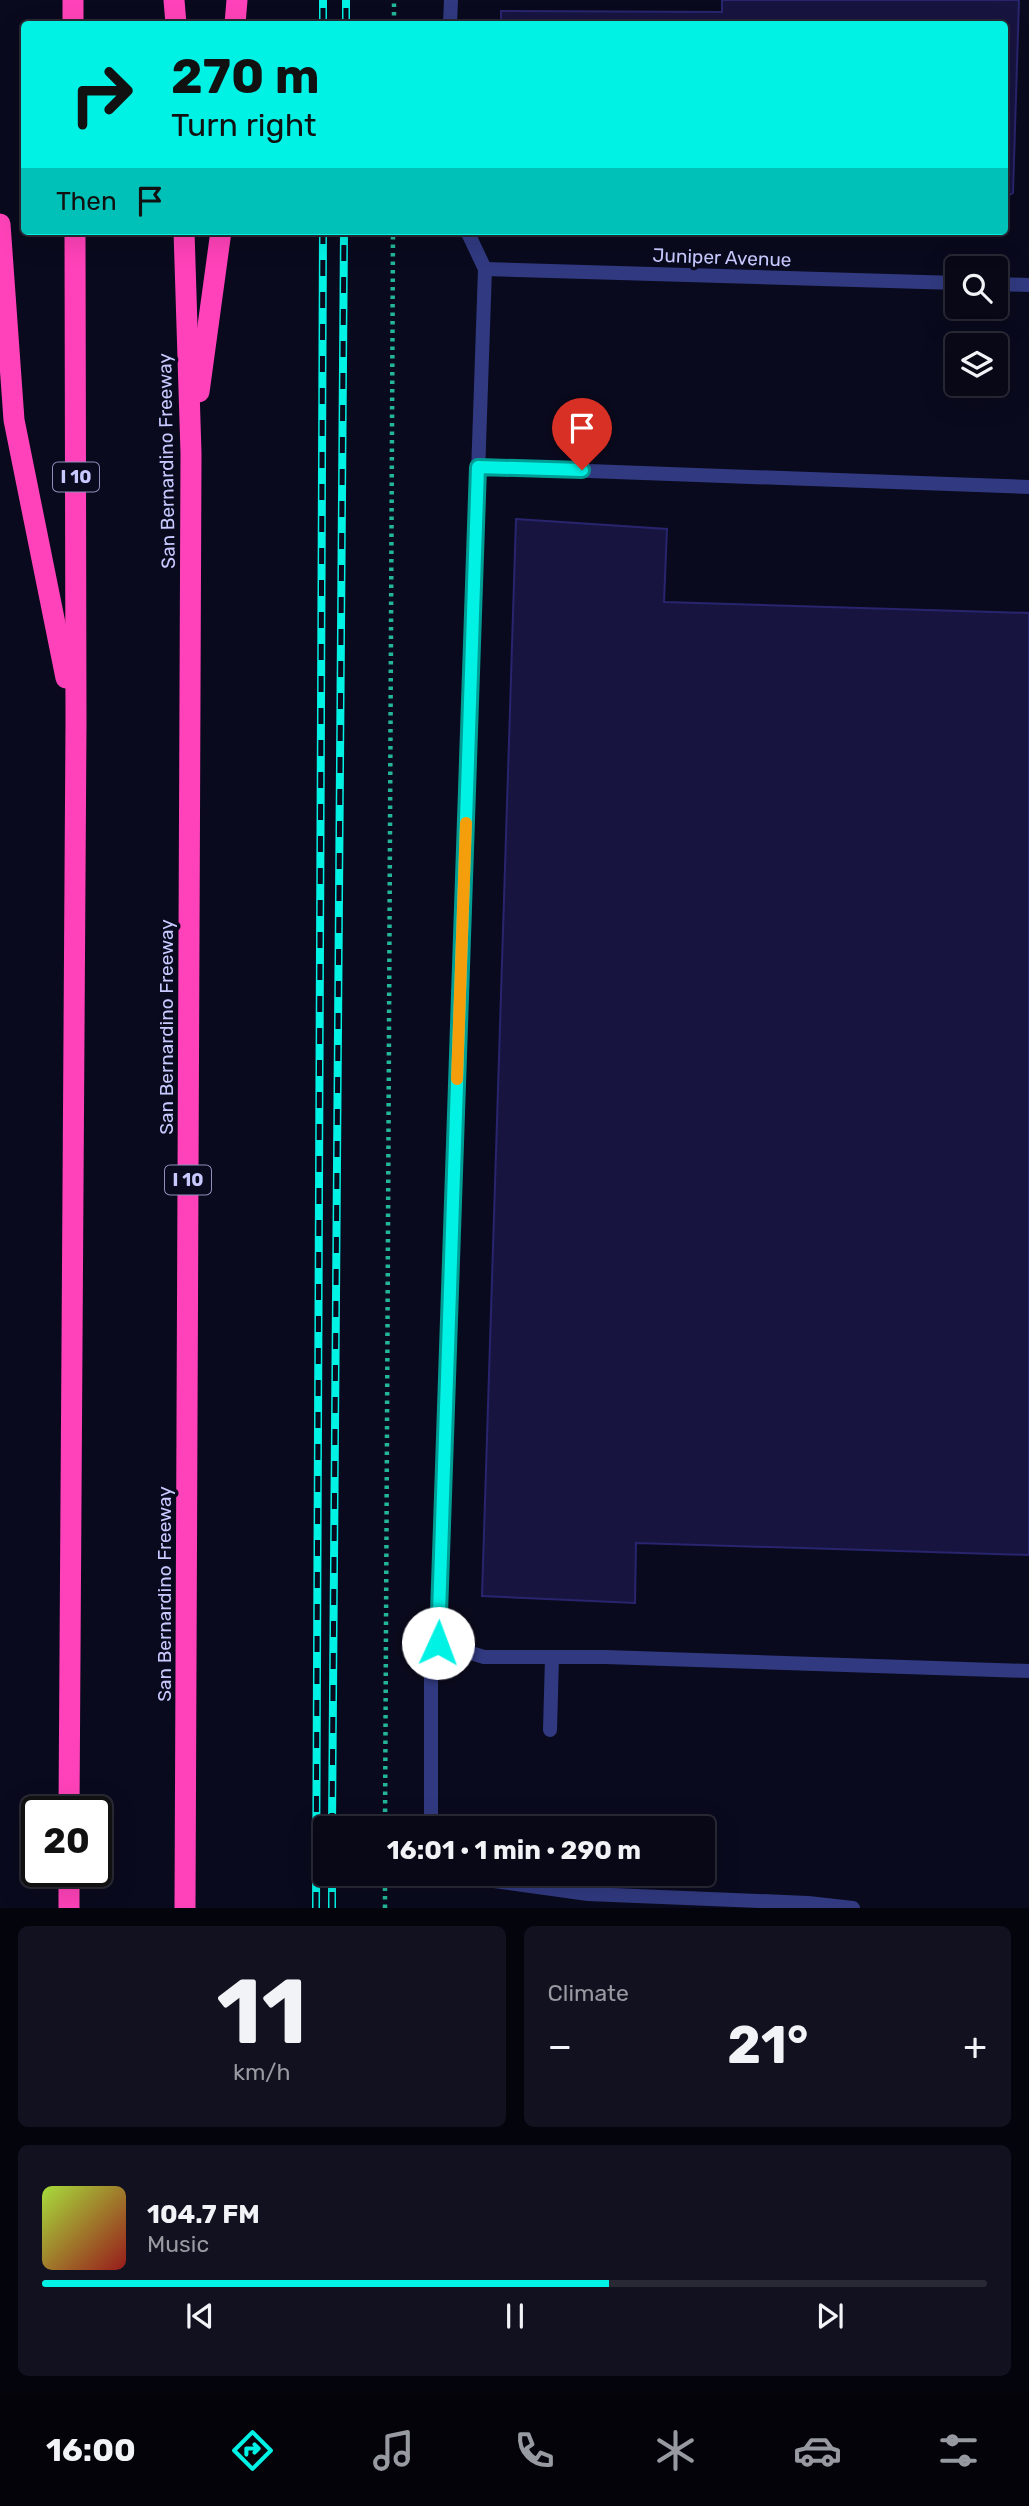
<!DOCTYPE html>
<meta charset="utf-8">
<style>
body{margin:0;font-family:Rubik,sans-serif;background:#11111f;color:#f1f3f6;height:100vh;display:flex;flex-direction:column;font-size:26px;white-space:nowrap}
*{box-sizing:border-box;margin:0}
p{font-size:23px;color:#989aa1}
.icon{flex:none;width:38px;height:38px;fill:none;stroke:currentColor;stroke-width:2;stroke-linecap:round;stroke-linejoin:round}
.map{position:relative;height:1908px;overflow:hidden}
.sheet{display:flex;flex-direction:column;gap:18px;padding:18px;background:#04040c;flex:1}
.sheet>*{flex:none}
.hud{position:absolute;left:21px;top:21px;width:987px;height:214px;border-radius:7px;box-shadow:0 7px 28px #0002,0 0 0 2px #292935;background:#00f2e5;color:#111;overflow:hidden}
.buttons{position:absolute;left:945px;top:256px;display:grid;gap:14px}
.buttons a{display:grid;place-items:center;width:63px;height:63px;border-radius:7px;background:#080816;box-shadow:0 7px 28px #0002,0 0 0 2px #292935;font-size:35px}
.speed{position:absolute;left:21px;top:1796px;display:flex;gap:14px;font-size:35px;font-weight:700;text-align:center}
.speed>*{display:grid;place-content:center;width:91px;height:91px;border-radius:50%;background:#080816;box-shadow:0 7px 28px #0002,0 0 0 2px #292935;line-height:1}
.speed .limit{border:4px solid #111;border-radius:10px;background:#fff;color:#111}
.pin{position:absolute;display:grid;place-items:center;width:60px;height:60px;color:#fff;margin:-72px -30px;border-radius:50% 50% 50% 0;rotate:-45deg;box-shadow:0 0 7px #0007}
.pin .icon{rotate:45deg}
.me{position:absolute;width:77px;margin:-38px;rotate:2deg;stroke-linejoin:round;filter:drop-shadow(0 0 5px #0008)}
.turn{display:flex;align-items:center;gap:24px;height:147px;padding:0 35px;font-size:32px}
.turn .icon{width:91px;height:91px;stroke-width:2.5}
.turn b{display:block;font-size:49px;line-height:60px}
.then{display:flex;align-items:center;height:66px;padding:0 35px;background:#0003;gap:14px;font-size:26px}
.big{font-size:52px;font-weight:700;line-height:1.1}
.sheet .tile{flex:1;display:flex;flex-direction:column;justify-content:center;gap:10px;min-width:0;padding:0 24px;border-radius:10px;background:#11111f}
.sheet .dial{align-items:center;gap:0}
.dial b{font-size:91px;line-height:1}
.song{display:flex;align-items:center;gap:21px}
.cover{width:84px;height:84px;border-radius:10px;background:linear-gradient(135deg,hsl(80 70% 55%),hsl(0 70% 35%))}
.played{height:7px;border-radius:4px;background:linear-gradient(90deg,#00f2e5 60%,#292935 60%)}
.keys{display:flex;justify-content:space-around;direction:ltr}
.heat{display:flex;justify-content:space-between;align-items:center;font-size:38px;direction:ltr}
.sheet .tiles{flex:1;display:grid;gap:18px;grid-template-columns:1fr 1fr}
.tile:last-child{grid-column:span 2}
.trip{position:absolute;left:313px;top:1816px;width:402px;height:70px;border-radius:7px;background:#080816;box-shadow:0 7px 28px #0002,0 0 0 2px #292935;font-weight:700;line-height:70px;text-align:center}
.tabs{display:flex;height:112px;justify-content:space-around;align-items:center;background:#030309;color:#989aa1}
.tabs .icon{width:49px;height:49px}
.tabs .current{color:#00f2e5}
.tabs b{font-size:32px;color:#f1f3f6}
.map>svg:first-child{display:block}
.building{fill:#171540;stroke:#28256e;stroke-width:2}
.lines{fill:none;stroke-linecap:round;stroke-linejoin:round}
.path{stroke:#23b797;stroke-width:4.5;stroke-dasharray:3.5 5;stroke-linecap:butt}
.service{stroke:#313a81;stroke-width:14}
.minor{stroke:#313a81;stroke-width:14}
.motorway{stroke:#ff42b9;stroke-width:21}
.rail-casing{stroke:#00f2e5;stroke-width:8}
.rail{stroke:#0a0a1e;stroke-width:5;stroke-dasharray:16;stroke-linecap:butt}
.route-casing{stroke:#009d95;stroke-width:18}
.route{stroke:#00f2e5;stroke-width:12}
.slow{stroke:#f59e0b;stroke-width:12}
.labels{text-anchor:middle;stroke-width:7;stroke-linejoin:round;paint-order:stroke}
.shield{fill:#0a0a1e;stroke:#8e90bc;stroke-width:2}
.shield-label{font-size:18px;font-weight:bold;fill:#c7c9ff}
.street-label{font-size:19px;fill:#c7c9ff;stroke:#0a0a1e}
</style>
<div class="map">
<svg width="1029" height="1908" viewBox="0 0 1029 1908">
<rect width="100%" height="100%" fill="#0a0a1e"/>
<g class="building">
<polygon points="722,0 1019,0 1013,193 1004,198 1004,24 501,24 501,11 722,12"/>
<polygon points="516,519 667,529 664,602 1029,613 1029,1555 636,1543 635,1603 482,1596"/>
</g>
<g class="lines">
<g class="path">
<polyline points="394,24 394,0"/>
<polyline points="385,1829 393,231"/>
<polyline points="385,1908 385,1874"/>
</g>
<g class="service">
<polyline points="450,24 451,0"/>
<polyline points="467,231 485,269 438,1643 484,1657 605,1657 1029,1671"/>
<polyline points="478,467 1029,487"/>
<polyline points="550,1730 552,1657"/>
<polyline points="431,1829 431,1665 438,1643"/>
<polyline points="443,1874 588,1894 808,1903 853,1908"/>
</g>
<g class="minor">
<polyline points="485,269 957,283"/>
<polyline points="996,284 1029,285"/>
</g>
<g class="motorway">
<polyline points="73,0 73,24"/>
<polyline points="174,0 176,24"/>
<polyline points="235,24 237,0"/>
<polyline points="0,224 14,420 66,678"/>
<polyline points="184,231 191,453 185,1908"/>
<polyline points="199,392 221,231"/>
<polyline points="69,1811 76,723 75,231"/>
<polyline points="69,1908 69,1871"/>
</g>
<g class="rail-casing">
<g id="rail">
<polyline points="323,24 323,0"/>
<polyline points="346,24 346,0"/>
<polyline points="332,1829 344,231"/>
<polyline points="316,1908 323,231"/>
<polyline points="332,1908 332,1874"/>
</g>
</g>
<use href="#rail" class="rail"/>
</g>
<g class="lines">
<g class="route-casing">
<polyline id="route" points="438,1643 478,467 582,470"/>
</g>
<use href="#route" class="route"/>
<polyline class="slow" points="457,1079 466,823"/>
</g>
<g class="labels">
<g class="shield">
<rect x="53" y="462.5" width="46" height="29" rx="5"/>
<rect x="165" y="1165.5" width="46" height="29" rx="5"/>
</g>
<g class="shield-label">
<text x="76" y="483">I 10</text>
<text x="188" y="1186">I 10</text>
</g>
<g class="street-label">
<text transform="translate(722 257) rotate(2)" y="7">Juniper Avenue</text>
<text transform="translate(166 461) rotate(-91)" y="7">San Bernardino Freeway</text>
<text transform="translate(166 1027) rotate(-90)" y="7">San Bernardino Freeway</text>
<text transform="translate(164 1594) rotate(-90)" y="7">San Bernardino Freeway</text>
</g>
</g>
</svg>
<div class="buttons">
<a><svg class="icon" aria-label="search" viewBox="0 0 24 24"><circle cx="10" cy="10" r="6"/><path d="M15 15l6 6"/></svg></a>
<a><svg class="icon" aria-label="layers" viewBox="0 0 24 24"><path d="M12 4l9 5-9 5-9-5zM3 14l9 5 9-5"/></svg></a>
</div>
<div class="speed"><div class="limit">20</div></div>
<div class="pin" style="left:582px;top:470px;background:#d93025"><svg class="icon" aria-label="arrive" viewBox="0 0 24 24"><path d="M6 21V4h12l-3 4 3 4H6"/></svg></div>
<svg class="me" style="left:438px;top:1643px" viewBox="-20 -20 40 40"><circle r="19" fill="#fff"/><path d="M0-13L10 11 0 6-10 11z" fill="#00f2e5"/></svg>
<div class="trip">16:01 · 1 min · 290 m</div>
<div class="hud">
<div class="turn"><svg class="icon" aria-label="right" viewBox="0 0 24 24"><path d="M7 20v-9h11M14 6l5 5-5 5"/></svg><div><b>270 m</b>Turn right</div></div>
<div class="then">Then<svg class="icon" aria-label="arrive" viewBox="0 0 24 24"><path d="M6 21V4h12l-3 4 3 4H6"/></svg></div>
</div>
</div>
<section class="sheet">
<div class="tiles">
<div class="tile dial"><b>11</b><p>km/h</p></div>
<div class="tile"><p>Climate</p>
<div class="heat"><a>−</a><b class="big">21°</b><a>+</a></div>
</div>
<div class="tile">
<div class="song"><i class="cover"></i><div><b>104.7 FM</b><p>Music</p></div></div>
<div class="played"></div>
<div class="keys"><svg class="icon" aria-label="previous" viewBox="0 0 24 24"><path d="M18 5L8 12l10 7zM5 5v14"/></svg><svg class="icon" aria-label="pause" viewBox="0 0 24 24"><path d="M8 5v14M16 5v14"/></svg><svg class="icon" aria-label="next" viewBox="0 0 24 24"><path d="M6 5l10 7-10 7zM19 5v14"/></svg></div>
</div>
</div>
</section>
<nav class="tabs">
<b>16:00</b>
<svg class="icon current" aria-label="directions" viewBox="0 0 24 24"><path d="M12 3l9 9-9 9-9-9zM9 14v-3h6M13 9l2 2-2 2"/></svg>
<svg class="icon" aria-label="music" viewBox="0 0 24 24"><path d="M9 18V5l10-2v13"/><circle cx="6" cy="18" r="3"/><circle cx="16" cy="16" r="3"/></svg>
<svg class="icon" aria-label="phone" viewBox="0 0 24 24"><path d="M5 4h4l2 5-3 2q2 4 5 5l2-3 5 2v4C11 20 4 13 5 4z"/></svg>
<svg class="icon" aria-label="climate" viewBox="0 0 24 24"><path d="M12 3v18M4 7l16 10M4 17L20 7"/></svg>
<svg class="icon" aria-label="car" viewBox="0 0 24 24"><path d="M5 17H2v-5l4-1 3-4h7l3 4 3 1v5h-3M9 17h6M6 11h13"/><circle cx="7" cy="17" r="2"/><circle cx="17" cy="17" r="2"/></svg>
<svg class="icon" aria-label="filters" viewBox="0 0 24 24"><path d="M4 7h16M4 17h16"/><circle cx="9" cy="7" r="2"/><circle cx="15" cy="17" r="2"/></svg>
</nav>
